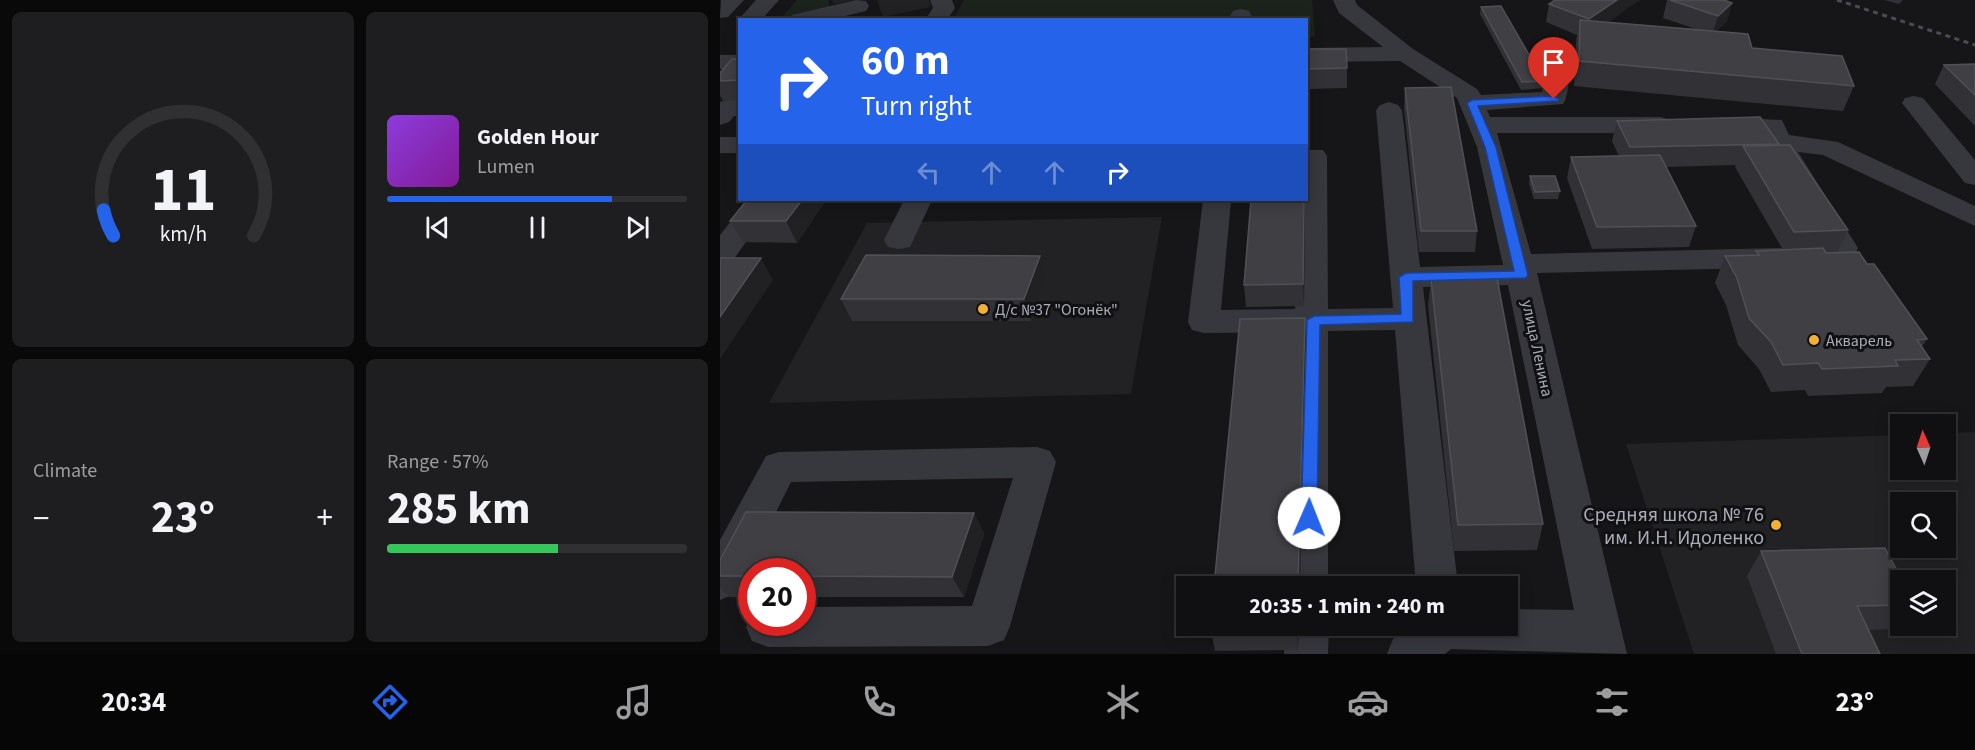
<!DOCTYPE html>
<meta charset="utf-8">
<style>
body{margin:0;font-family:"Source Sans 3",sans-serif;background:#1e1e20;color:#f1f3f6;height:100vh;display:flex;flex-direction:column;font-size:22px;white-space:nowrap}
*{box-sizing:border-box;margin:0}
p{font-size:20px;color:#9c9d9f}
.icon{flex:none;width:33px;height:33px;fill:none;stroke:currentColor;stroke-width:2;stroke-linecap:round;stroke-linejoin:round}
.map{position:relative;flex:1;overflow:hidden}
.details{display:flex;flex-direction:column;gap:12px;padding:12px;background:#09090a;width:720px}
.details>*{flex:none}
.banner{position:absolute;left:18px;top:18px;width:570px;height:183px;border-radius:0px;box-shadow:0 3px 15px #0003,0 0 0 2px #303032;background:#2563eb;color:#fff;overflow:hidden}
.needle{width:39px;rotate:357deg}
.tools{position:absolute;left:1170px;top:414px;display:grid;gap:12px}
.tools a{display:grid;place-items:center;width:66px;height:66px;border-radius:0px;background:#101012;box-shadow:0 3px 15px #0003,0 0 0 2px #303032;font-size:30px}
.speed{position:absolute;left:18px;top:558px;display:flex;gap:12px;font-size:30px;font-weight:700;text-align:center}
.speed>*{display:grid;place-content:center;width:78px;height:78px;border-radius:50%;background:#101012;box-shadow:0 3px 15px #0003,0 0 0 2px #303032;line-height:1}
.speed .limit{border:9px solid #d22;background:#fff;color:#111}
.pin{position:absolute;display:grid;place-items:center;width:51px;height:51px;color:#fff;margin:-62px -26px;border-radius:50% 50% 50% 0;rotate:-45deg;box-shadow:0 0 6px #0007}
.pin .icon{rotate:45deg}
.me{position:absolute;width:66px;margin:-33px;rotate:1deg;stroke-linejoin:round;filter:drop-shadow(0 0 4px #0008)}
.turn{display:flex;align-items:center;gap:21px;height:126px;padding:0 24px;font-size:27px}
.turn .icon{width:78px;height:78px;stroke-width:2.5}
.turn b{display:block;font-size:42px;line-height:51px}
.lanes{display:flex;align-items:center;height:57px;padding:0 24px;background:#0003;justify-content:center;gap:30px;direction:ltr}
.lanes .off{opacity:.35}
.big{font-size:45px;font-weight:700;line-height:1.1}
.details .widget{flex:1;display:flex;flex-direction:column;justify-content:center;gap:9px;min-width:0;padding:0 21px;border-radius:9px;background:#1e1e20}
.details .dial{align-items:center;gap:0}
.dial svg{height:156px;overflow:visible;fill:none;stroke:#303032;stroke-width:7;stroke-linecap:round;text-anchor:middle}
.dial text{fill:#f1f3f6;stroke:none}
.song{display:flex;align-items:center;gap:18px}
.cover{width:72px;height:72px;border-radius:9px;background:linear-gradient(135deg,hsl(270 70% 55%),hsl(290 70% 35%))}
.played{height:6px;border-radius:3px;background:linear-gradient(90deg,#2563eb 75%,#303032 75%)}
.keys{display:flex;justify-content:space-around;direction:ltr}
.heat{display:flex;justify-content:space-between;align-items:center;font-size:33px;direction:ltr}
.charge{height:9px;border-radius:4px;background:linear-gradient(90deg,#34c759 57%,#303032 0)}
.details .tiles{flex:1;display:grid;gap:12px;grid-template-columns:repeat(2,1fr)}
.trip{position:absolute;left:456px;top:576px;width:342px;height:60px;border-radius:0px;background:#101012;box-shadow:0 3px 15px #0003,0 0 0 2px #303032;font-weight:700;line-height:60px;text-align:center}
.menu{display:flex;height:96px;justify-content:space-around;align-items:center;background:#060607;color:#9c9d9f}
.menu .icon{width:42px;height:42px}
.menu .selected{color:#2563eb}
.menu b{font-size:27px;color:#f1f3f6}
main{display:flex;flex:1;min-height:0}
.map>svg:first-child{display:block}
.built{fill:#222225;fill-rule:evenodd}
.green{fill:#1c231d}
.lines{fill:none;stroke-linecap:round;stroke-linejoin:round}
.minor{fill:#37383d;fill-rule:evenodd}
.rail{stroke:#4a4c52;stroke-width:3;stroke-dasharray:5 4.5;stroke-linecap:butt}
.wall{fill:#323236}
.shaded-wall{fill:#212124}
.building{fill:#3f3f44;stroke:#4f5156;stroke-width:1.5}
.route{fill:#2563eb;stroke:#184099;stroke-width:1.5}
.poi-dot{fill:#f2b134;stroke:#111113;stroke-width:2}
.labels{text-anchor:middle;stroke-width:6;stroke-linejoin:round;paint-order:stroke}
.poi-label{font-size:16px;fill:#a8adb8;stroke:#111113;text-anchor:start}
.street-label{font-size:16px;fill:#a8adb8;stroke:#111113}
.near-poi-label{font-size:20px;fill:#a8adb8;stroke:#111113;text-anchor:end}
</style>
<main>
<section class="details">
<div class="tiles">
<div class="widget dial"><svg viewBox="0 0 100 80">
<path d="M14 69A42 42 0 1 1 86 69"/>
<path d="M14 69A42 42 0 0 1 9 56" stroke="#2563eb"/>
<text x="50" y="56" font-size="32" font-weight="700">11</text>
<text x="50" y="72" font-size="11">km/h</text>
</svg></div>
<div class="widget">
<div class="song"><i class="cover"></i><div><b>Golden Hour</b><p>Lumen</p></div></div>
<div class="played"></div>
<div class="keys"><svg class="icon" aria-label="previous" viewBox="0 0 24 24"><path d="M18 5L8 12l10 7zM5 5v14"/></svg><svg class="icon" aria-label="pause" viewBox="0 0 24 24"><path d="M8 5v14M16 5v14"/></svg><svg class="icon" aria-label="next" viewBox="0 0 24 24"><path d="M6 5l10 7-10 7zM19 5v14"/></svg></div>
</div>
<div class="widget"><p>Climate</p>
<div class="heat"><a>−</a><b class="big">23°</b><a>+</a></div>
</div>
<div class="widget"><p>Range · 57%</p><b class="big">285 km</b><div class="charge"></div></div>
</div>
</section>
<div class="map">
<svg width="1255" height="654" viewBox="0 0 1255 654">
<rect width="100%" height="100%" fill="#161618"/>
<g class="built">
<polygon points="442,217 411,394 49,403 147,223"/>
<path d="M1255 432V654H974L906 444 1180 435V470H1226V433ZM1180 502H1226V548H1180ZM1180 580H1226V626H1180Z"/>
</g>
<g class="green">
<polygon points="77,0 108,0 110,10 62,17"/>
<polygon points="244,0 592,0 595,36 587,38 586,20 233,20"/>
</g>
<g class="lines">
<g class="minor">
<polygon points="24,0 8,17 0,18 1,0"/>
<polygon points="36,0 59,0 41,20 20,20 20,22 18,20"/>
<polygon points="136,0 146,1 149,6 146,11 109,20 69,20 72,15"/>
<polygon points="210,0 232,0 235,8 227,20 205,20 213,8"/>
<path d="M613 0H635L637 5 693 49 757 89 761 95 822 92 824 67 828 62H844C851 71 849 95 843 104L767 110 770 117H941L950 120 954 125 950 130 941 133H777L811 254 1107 247 1042 133 993 130 989 125 993 120 1002 117 1062 120 1069 135 1118 142 1255 206V226L1103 155 1078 152 1138 248 1131 263 1120 266 817 273 907 654 731 649 725 654H667L673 639 693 626H788V609L854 610 788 285 703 287 738 586H696L675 330 608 331V586H566L575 332 484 333 472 330 468 322 483 200H511L501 310 575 309 579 200H586V150H603L607 156 608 309 673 308 656 110 660 105 669 102 678 105 682 110 700 267 783 265 757 147 737 98 680 61 586 62V48L663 47 619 13Z"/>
<polygon points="521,9 529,11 534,20 512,20 510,16 513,11"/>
<rect x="0" y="55" width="20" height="14"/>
<polygon points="1194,96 1203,98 1255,160 1255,185 1245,183 1182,103 1185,98"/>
<polygon points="7,100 20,100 20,116 14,116 9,122 0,125 0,102"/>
<rect x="0" y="137" width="20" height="16"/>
<polygon points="28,200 56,200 11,263 0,266 0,235"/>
<polygon points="184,200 212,200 190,247 179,249 168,247 164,240"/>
<polygon points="317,447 330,451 336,462 290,626 284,640 268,646 48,647 32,641 26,627 32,615 32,622 82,622 82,607 252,606 293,478 71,482 15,594 0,600 0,540 46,456 59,452"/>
<polygon points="565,626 609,626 608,654 564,654"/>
</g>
<polyline class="rail" points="1117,0 1255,45"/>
</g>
<g class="wall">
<polygon points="947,0 1004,0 1012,3 1007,21 996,31 1032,48 1134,86 1123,111 854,86 856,43 857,35 826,22 829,4 889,22 976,29 943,18"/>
<polygon points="1164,0 1183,0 1179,4"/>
<polygon points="761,7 824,81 823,88 801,90 760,14"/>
<polygon points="586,49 627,68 627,88 586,89"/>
<polygon points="20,59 20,100 3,101 0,95 0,73"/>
<polygon points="1255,64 1255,126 1215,84 1224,65"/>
<polygon points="685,88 757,231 755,252 699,252 684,108"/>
<polygon points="897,121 1059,144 1058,145 1128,230 1118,251 1105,252 1106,253 1147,264 1207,339 1202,347 1210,359 1193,386 1166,387 1162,393 1088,396 1085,390 1051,392 1039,369 1018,345 1006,305 995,283 1005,256 1035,255 1036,251 1063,250 1015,167 1016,165 946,167 976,226 969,247 872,249 847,178 851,157 899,156 892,141"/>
<polygon points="810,176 840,191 838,199 814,199 809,184"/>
<polygon points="106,200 77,243 23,242 10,221"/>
<polygon points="585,200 584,306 526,307 524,285"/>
<polygon points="320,256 327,277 311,321 132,321 121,299"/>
<polygon points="711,279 823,524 817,550 734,551 708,305"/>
<polygon points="254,513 264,534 244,597 82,597 82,572 32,572 32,597 9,597 0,587 0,560"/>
<polygon points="1041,551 1180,580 1180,621 1174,629 1148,630 1160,654 1056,654 1027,576"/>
<polygon points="490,626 579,626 578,650 495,651"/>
</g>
<g class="shaded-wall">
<polygon points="112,0 133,0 114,4"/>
<polygon points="157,0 209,0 211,7 163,17"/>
<polygon points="897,0 920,0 866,38 869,19"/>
<polygon points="1012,3 1007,21 992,35 998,16"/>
<polygon points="82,200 106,200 77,243 66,221"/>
<polygon points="584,200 585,200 584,306 583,284"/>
<polygon points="320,256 327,277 311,321 304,299"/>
<polygon points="41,258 53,280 0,359 0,317"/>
<polygon points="585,318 586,345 580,586 578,586"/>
<polygon points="254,513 264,534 244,597 232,577"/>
<polygon points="577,626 579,626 578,650"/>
</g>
<g class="building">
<polygon points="835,0 897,0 869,19 829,4"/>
<polygon points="950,0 1004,0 1012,3 998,16"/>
<polygon points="781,6 824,81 802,82 761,7"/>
<polygon points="860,20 1028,34 1032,48 1122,56 1134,86 859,61"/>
<polygon points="586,49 626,49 627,68 586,69"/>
<polygon points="12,59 20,59 20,80 0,81 0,73"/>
<polygon points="1255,64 1255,95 1224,65"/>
<polygon points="731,87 757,231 701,231 685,88"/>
<polygon points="1040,117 1059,144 910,147 897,121"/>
<polygon points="1070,145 1128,230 1074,232 1023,146"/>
<polygon points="940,155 976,226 877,227 851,157"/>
<polygon points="810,176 835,176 840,191 815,192"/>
<polygon points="27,200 82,200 66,221 10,221"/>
<polygon points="531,200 584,200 583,284 524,285"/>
<polygon points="1103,248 1106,253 1139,252 1147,264 1154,264 1207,339 1197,340 1210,359 1175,360 1178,366 1102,369 1098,363 1063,365 1051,342 1029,318 1017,278 1005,256 1039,255 1036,251"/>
<polygon points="146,255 320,256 304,299 121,299"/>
<polygon points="0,258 41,258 0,317"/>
<polygon points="777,278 823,524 738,525 711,279"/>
<polygon points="585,318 578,586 494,586 520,319"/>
<polygon points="26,512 254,513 232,577 82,576 82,572 32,572 32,576 0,576 0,560"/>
<polygon points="1165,548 1182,580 1180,580 1180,605 1137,606 1160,654 1082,654 1041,551"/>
</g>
<polygon class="route" points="834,96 839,99 838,101 758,106 776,147 808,275 806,278 693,281 693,322 600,325 597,518 595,522 583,522 581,518 587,320 594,316 681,314 679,277 686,273 794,271 765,147 747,103 752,100"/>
<g class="poi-dot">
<circle cx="263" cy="309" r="6"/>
<circle cx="1094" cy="340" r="6"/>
<circle cx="1056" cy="525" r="6"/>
</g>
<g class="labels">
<g class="poi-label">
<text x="275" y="315">Д/с №37 "Огонёк"</text>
<text x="1106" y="346">Акварель</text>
</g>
<g class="street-label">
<text transform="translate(818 348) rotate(78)" y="6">улица Ленина</text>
</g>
<g class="near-poi-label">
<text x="1044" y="521">Средняя школа № 76<tspan x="1044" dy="23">им. И.Н. Идоленко</tspan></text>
</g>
</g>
</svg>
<div class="tools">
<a><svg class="needle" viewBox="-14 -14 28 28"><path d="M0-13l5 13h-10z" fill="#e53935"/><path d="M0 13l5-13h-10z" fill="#9c9d9f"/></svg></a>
<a><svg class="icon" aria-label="search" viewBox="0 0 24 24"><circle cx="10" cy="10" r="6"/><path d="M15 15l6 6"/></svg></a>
<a><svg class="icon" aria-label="layers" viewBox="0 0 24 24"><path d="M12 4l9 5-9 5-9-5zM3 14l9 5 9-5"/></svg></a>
</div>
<div class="speed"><div class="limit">20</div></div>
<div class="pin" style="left:834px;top:99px;background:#d93025"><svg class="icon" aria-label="arrive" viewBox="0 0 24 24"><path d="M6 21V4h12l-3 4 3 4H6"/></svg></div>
<svg class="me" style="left:589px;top:518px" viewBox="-20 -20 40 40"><circle r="19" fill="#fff"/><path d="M0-13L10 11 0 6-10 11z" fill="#2563eb"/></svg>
<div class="trip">20:35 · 1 min · 240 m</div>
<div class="banner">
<div class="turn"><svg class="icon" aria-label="right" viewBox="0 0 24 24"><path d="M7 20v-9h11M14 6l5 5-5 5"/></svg><div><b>60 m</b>Turn right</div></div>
<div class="lanes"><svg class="icon off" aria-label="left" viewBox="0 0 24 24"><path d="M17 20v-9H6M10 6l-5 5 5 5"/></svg><svg class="icon off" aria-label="ahead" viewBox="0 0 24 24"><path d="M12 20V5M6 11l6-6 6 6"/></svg><svg class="icon off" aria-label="ahead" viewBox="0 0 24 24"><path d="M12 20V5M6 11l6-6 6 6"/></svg><svg class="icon" aria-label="right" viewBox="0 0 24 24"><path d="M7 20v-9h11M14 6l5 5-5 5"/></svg></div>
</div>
</div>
</main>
<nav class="menu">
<b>20:34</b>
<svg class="icon selected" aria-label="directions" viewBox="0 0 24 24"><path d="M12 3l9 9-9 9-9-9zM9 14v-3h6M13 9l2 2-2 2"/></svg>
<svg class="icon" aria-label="music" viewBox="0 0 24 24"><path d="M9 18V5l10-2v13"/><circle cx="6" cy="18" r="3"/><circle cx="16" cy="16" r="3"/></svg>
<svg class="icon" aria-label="phone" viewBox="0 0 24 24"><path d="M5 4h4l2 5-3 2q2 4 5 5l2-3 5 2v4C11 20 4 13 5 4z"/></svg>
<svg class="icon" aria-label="climate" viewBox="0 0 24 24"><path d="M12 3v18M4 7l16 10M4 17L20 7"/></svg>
<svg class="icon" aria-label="car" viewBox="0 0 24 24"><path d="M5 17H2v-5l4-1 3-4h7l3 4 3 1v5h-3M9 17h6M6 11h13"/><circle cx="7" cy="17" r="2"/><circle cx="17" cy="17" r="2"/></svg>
<svg class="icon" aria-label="filters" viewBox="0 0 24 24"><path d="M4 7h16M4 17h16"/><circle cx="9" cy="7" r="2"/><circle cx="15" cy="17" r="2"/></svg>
<b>23°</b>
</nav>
